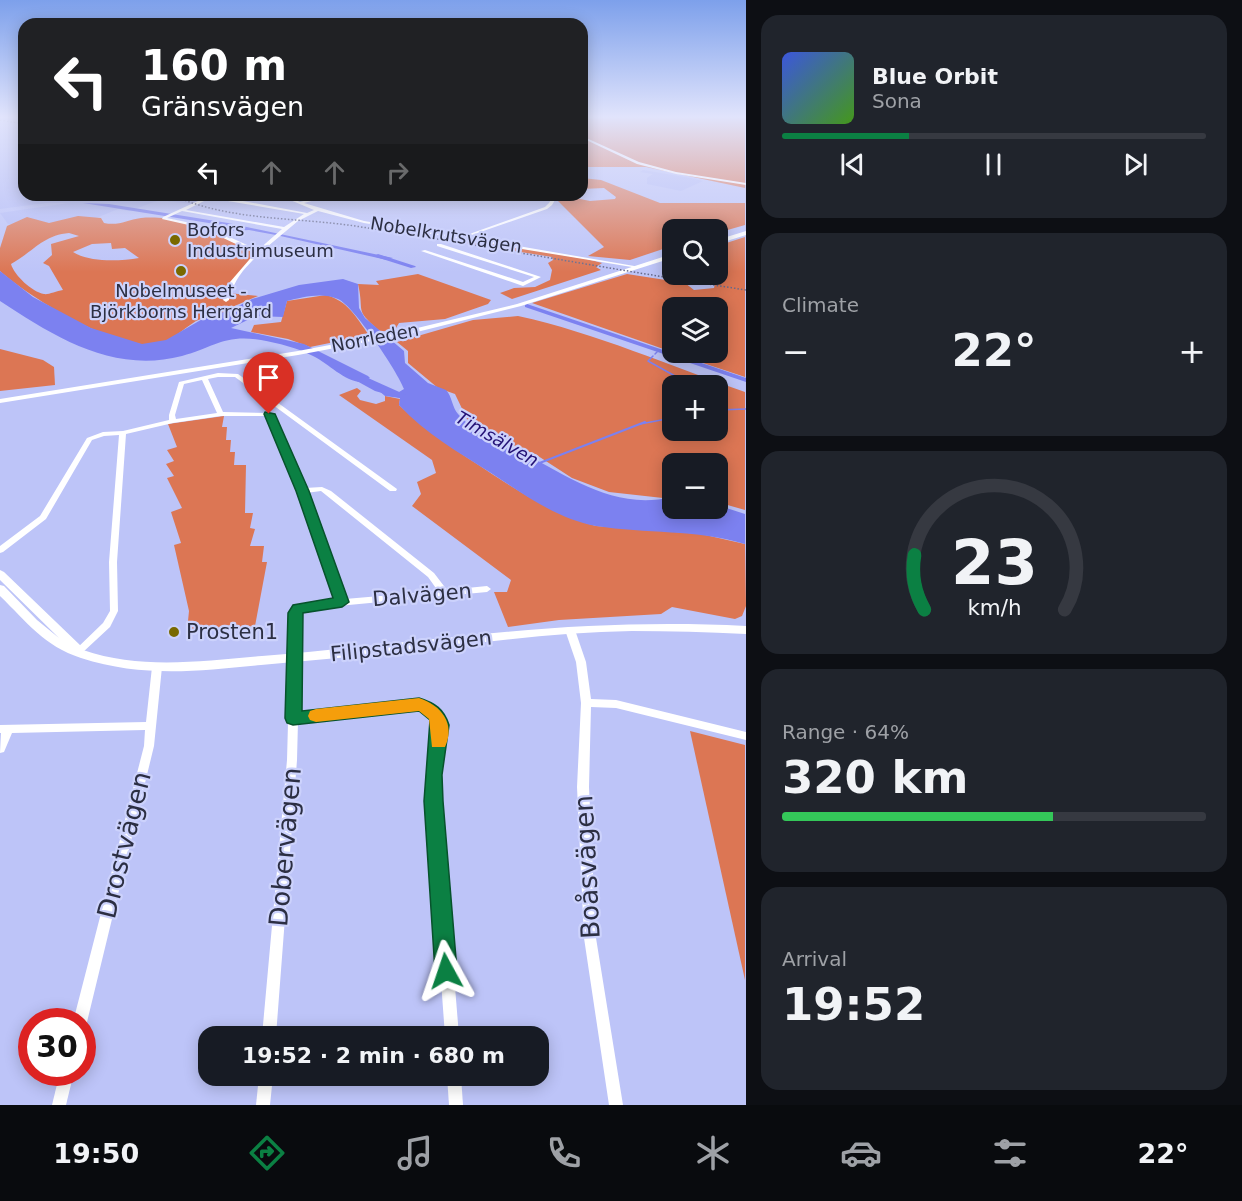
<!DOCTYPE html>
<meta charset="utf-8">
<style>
body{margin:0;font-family:"DejaVu Sans",sans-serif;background:#20242c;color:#f1f3f6;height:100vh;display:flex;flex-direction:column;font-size:22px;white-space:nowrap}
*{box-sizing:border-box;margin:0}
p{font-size:20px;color:#9ea1a6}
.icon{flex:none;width:33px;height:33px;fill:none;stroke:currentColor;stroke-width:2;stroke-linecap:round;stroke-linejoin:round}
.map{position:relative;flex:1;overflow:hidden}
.panel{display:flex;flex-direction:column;gap:15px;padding:15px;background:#0d0f14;width:496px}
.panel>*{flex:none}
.banner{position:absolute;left:18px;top:18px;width:570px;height:183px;border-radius:18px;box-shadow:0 3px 15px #0003;background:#202124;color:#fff;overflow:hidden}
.fabs{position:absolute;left:662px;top:219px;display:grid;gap:12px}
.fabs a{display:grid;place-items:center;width:66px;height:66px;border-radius:12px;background:#171b24;box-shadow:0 3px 15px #0003;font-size:30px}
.speed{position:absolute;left:18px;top:1008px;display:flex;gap:12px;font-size:30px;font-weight:700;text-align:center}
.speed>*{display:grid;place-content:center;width:78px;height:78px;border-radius:50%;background:#171b24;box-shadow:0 3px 15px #0003;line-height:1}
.speed .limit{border:9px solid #d22;background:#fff;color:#111}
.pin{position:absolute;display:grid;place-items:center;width:51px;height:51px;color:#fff;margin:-62px -26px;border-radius:50% 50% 50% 0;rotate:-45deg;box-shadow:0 0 6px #0007}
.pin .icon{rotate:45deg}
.me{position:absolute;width:66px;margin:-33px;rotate:355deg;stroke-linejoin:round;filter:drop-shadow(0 0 4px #0008)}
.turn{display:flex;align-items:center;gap:21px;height:126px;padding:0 24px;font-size:27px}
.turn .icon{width:78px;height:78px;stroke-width:2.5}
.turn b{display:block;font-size:42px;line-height:51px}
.lanes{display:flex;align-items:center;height:57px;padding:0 24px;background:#0003;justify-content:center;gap:30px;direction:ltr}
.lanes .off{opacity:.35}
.big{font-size:45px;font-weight:600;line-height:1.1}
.panel .tile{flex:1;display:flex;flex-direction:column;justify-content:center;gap:9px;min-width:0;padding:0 21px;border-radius:18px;background:#20242c}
.panel .dial{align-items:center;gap:0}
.dial svg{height:156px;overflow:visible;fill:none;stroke:#363941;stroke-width:7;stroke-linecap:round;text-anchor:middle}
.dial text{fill:#f1f3f6;stroke:none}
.song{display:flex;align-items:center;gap:18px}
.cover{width:72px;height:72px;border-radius:9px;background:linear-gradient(135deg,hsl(230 70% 55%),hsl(100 70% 35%))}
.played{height:6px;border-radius:3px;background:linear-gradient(90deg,#0b8043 30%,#363941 30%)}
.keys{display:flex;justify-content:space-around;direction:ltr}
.heat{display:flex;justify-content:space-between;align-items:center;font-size:33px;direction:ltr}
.charge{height:9px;border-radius:4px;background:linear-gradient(90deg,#34c759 64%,#363941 0)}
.trip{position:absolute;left:198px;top:1026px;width:351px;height:60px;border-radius:18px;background:#171b24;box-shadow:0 3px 15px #0003;font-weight:600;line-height:60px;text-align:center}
.tab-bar{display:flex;height:96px;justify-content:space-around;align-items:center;background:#090b0e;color:#9ea1a6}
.tab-bar .icon{width:42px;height:42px}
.tab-bar .active{color:#0b8043}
.tab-bar b{font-size:27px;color:#f1f3f6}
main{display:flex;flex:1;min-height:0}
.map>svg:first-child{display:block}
.built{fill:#b3bbf6}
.green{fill:#dc7654;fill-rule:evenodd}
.water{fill:#7c81f0}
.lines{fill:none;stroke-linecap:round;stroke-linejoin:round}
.stream-far1{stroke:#7c81f0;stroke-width:1.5}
.stream{stroke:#7c81f0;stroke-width:2}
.canal{fill:#7c81f0;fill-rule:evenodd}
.river{fill:#7c81f0;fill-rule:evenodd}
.minor{fill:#fff;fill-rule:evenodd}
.tertiary{fill:#fff;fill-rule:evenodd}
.rail{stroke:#676b8c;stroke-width:1.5;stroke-dasharray:1.5 2;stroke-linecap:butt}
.route{fill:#0b8043;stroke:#07532c;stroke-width:1.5}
.slow{fill:#f59e0b}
.poi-dot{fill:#796900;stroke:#ccd2fc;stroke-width:2}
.labels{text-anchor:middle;stroke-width:4.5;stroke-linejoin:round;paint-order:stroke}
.far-poi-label{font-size:18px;fill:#2c2f43;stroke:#ccd2fc;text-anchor:start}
.far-street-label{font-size:18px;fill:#2c2f43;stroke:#ccd2fc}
.far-water-label{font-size:18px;font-style:italic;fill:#231175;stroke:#ccd2fc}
.street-label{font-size:21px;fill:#2c2f43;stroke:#ccd2fc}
.poi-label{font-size:21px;fill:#2c2f43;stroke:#ccd2fc;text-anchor:start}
.near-street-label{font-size:26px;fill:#2c2f43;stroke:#ccd2fc}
</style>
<main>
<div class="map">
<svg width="746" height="1105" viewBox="0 0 746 1105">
<rect width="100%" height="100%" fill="#bdc4f8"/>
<g class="built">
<polygon points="0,117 24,117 24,195 212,196 191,204 160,200 129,211 118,209 74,227 8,224 0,213 69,203 46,203 0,209"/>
<polygon points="643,170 690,178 703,181 681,191 647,184 647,178 653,174 640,172"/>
</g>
<g class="green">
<polygon points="582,117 745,117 745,188 646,167 582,167"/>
<polygon points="582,178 601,180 660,203 745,203 745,225 717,233 717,230 672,230 672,246 630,260 588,256 604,247 558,201 560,195 590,201 615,199 616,197 604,188 582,189"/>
<path d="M78 216 101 218 104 223C119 226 127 220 141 218 161 216 191 220 204 235L214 233 256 253 226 290 228 293 258 296 230 308 231 310C220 315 207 316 196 321 183 329 172 341 156 344 115 350 30 298 0 271V248L7 226 27 217 49 223ZM69 233 79 236 51 244 52 255 43 263 49 266 63 290C56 291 48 295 44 294 32 292 14 275 11 264 33 252 43 235 69 233ZM111 243 112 249 125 248 139 258C120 261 91 263 73 252L92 244Z"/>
<polygon points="745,237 745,377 673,353 717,352 717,308 672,308 672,352 532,303 627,274 685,283 694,290 714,288 716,279 698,275 717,274 717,246"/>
<polygon points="461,238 587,259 602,263 596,267 601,270 512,299 500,293 514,288 535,287 550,280 552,270 548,263 553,260 552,257 453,241"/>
<path d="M418 274 491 300 488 304 445 319 399 323 396 328 381 332C353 308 365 314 358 284L379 285 376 281Z"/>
<path d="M326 295C348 301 356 317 369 335L310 347 288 339 251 332 254 325 281 322 287 301Z"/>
<path d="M518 316C596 333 670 366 745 392V510L717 502V464H672V499L609 492 572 478 535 454 490 437 467 419 455 394 438 388 408 363V351L397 342 473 320ZM672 386H717V430H672Z"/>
<polygon points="0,349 43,360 54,367 55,385 0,391"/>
<path d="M357 388 361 391 357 396 360 400 376 404 385 401V396L400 399 399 405C428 433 459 452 492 474 524 495 558 516 596 526L701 534 745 544 746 606 742 616 735 619 672 607 661 614 559 620 508 627 494 592H507L511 580 412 506 421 494 417 482 436 473 432 460 339 395Z"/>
<polygon points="224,416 222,427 227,427 226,440 231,440 230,452 235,452 234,465 246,465 245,513 253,513 250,528 255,529 250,546 264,546 262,562 267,562 255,626 187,631 189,611 174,545 181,543 171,512 182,508 167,478 174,476 166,464 174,461 167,450 177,447 168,424"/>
<polygon points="690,731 745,745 745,980"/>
</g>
<g class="water">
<polygon points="83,203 109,204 228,223 393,258 387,260 276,235 249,230 230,231 215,224"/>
<path d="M0 271 33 297 91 328 142 344 166 340 206 317 231 310 252 299 299 285 343 279 358 284 359 308 365 318 404 351 405 363 428 383 446 390C452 396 452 407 458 414 474 433 496 440 517 450 568 475 612 511 672 497V508H717V505L745 514V544C696 529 646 534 596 526 557 519 523 494 491 473 458 452 426 434 399 405L400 398 385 396 378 390 399 392 404 389C398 372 353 305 338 299 322 292 303 297 287 301L283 317 256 316 231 328 304 344 368 376 370 378 361 382C344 381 329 364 313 356 298 348 278 343 261 340 225 334 214 347 182 356 113 374 55 337 0 301Z"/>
</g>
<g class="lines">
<g class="stream-far1">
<polyline points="655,354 657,352"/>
<polyline points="653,356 648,361 693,386"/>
<polyline points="717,410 746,409"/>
<polyline points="640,424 672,418"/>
</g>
<polyline class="stream" points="537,464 645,422"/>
<g class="canal">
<polygon points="378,254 415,266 416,267 411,268 376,257 376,255"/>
<polygon points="527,304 746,378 746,382 525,307 525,305"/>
</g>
<polygon class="river" points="348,369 406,395 400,398 375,391 344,374 342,372"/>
<g class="minor">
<polygon points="582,136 639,162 676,172 746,183 746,185 676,174 637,164 582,138"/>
<path d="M211 195 307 213 314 210 283 197 254 196 252 195H284L300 202 327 195H334L304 203 364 221 461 237 545 207 549 203 554 195H558L552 205 547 209 466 237 640 267 638 268 364 223 318 211 298 221 261 252 262 254H259C243 270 235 278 229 300L226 302 223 300 230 282 255 253 202 228 162 219 163 217ZM210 198 304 214 284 227 186 210ZM182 211 282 229 258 250 205 226 167 218Z"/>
<polygon points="437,244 441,244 541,277 523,286 421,251 425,250 523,282 534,277 437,246"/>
<path d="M218 373 238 374 397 489 396 491H390L235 377H218L208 379 223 412 271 413 305 488 322 487 331 491 434 573 447 590 487 586 491 589 487 592 306 609 301 610 299 613 298 713 419 700C433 705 440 711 445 725L438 775 440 801 459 1036H445L428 801V775L435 725 429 715 418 708 298 721 297 760 276 1036H262L287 760 291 613 295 606 298 605 337 600 298 491 267 416H221L173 423 126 434 117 562 118 611 110 627 82 653H76L74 651 103 623 110 611 109 562 119 435 104 436 92 440 46 519 3 552 0 553V546L40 516 87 438 103 432 123 431 169 420V415L179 382ZM202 380 217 413 176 419 175 415 184 384ZM321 491 428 577 438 591 345 599 306 493Z"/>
<polygon points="570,627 573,628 575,630 586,662 591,699 616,700 746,732 746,740 616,708 591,707 589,787 596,938 623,1105 609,1105 584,938 577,787 581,703 576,662 565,630 567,628"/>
<polygon points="157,663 160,664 162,667 154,746 87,1022 85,1027 82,1028 82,1022 73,1022 144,746 145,730 12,733 4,752 0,753 1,733 0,733 0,725 146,722 152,667 154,664"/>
<polygon points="60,1072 74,1072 66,1105 52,1105"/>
<polygon points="259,1076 273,1076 270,1105 256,1105"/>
<polygon points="447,1076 461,1076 463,1105 449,1105"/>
</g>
<g class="tertiary">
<polygon points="746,231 746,235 717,244 717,240"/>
<polygon points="672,254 672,258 521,306 409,334 298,355 0,403 0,399 298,351 409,330 517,304"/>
<path d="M0 570 4 572 81 646 83 650C141 670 202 661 262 656 327 651 391 643 456 637 553 626 648 621 746 626V634C708 632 670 631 632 631 563 632 493 641 424 649 370 655 316 660 261 665 199 671 143 678 81 658 44 646 27 622 0 596V585L4 586 37 620 59 638 0 580Z"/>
</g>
<g class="rail">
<polyline points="0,120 24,124"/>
<path d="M172 195C229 221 294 217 355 226 486 246 615 270 746 290"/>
</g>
</g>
<linearGradient id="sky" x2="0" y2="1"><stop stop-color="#7da0eb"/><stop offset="0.43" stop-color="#e1e4fc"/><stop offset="1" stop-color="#e1e4fc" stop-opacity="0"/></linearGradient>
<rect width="746" height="272" fill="url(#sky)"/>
<path class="route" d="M265 412 275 414 309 491 349 602 342 607 303 613 302 711 419 698C435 703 444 709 449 725L442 775 443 801 457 971 454 978 446 982 438 978 435 971 424 801 430 720 419 711 293 725 287 723 285 718 288 613 293 605 333 598 296 491 264 414Z"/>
<path class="slow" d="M419 698C441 705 456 724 445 747H432L429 719 419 711 316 722 310 720 308 716 310 711 316 709Z"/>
<g class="poi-dot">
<circle cx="175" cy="240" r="6"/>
<circle cx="181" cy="271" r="6"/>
<circle cx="174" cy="632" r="6"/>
</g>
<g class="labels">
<g class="far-poi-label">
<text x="187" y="236">Bofors<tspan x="187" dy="21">Industrimuseum</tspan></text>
<text x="181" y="297" text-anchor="middle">Nobelmuseet -<tspan x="181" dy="21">Björkborns Herrgård</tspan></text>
</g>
<g class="far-street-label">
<text transform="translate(446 235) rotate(9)" y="6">Nobelkrutsvägen</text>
<text transform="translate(375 338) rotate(-11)" y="6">Norrleden</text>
</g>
<g class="far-water-label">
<text transform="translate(497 439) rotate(30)" y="6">Timsälven</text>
</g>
<g class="street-label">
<text transform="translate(422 595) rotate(-5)" y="7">Dalvägen</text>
<text transform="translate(411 646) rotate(-6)" y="7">Filipstadsvägen</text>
</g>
<g class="poi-label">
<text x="186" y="639">Prosten1</text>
</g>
<g class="near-street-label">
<text transform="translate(124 845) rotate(-76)" y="9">Drostvägen</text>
<text transform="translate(285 847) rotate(-85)" y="9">Dobervägen</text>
<text transform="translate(587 867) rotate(-93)" y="9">Boåsvägen</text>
</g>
</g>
</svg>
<div class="fabs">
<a><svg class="icon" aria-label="search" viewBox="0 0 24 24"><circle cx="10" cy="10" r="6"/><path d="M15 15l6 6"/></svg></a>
<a><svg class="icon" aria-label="layers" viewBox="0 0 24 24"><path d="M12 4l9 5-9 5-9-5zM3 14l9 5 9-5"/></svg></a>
<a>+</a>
<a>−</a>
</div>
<div class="speed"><div class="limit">30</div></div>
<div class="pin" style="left:269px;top:414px;background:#d93025"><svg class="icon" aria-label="arrive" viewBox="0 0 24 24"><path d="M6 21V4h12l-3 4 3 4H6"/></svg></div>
<svg class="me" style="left:446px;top:971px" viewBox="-20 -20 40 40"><path d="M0-17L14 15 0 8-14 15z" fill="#0b8043" stroke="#fff" stroke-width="4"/></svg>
<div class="trip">19:52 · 2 min · 680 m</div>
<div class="banner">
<div class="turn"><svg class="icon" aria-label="left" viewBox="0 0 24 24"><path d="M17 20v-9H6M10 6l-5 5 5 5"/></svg><div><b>160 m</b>Gränsvägen</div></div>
<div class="lanes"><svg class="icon" aria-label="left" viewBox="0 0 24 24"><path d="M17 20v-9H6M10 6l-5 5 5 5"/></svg><svg class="icon off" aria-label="ahead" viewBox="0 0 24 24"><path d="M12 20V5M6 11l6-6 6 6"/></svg><svg class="icon off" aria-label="ahead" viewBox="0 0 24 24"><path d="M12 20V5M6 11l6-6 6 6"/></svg><svg class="icon off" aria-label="right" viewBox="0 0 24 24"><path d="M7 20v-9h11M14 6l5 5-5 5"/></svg></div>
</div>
</div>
<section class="panel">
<div class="tile">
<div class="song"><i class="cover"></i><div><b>Blue Orbit</b><p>Sona</p></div></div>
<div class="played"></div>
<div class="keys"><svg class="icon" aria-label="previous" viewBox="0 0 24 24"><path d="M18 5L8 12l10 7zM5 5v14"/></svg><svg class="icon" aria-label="pause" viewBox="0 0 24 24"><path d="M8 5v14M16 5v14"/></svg><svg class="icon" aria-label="next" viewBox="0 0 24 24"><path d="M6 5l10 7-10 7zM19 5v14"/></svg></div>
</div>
<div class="tile"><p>Climate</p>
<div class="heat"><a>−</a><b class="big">22°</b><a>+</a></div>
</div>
<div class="tile dial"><svg viewBox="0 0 100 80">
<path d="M14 69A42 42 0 1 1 86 69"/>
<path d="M14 69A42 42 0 0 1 9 41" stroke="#0b8043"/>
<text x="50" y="56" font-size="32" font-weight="700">23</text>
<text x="50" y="72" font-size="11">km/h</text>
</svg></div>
<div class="tile"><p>Range · 64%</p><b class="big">320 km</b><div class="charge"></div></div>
<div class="tile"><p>Arrival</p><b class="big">19:52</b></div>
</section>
</main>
<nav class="tab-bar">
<b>19:50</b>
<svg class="icon active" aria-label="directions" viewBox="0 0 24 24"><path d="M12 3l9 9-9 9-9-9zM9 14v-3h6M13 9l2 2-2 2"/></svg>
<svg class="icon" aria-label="music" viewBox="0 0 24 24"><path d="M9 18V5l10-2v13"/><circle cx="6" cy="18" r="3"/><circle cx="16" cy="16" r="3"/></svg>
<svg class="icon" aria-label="phone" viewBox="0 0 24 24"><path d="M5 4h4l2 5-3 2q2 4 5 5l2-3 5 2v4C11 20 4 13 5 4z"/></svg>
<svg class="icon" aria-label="climate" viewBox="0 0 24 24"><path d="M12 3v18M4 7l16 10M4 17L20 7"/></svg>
<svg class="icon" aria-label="car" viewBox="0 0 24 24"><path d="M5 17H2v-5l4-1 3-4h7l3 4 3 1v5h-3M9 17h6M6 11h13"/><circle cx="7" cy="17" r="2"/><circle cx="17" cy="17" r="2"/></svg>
<svg class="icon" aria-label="filters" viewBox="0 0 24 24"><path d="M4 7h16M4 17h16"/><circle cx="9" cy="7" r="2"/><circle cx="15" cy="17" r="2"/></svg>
<b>22°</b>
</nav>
